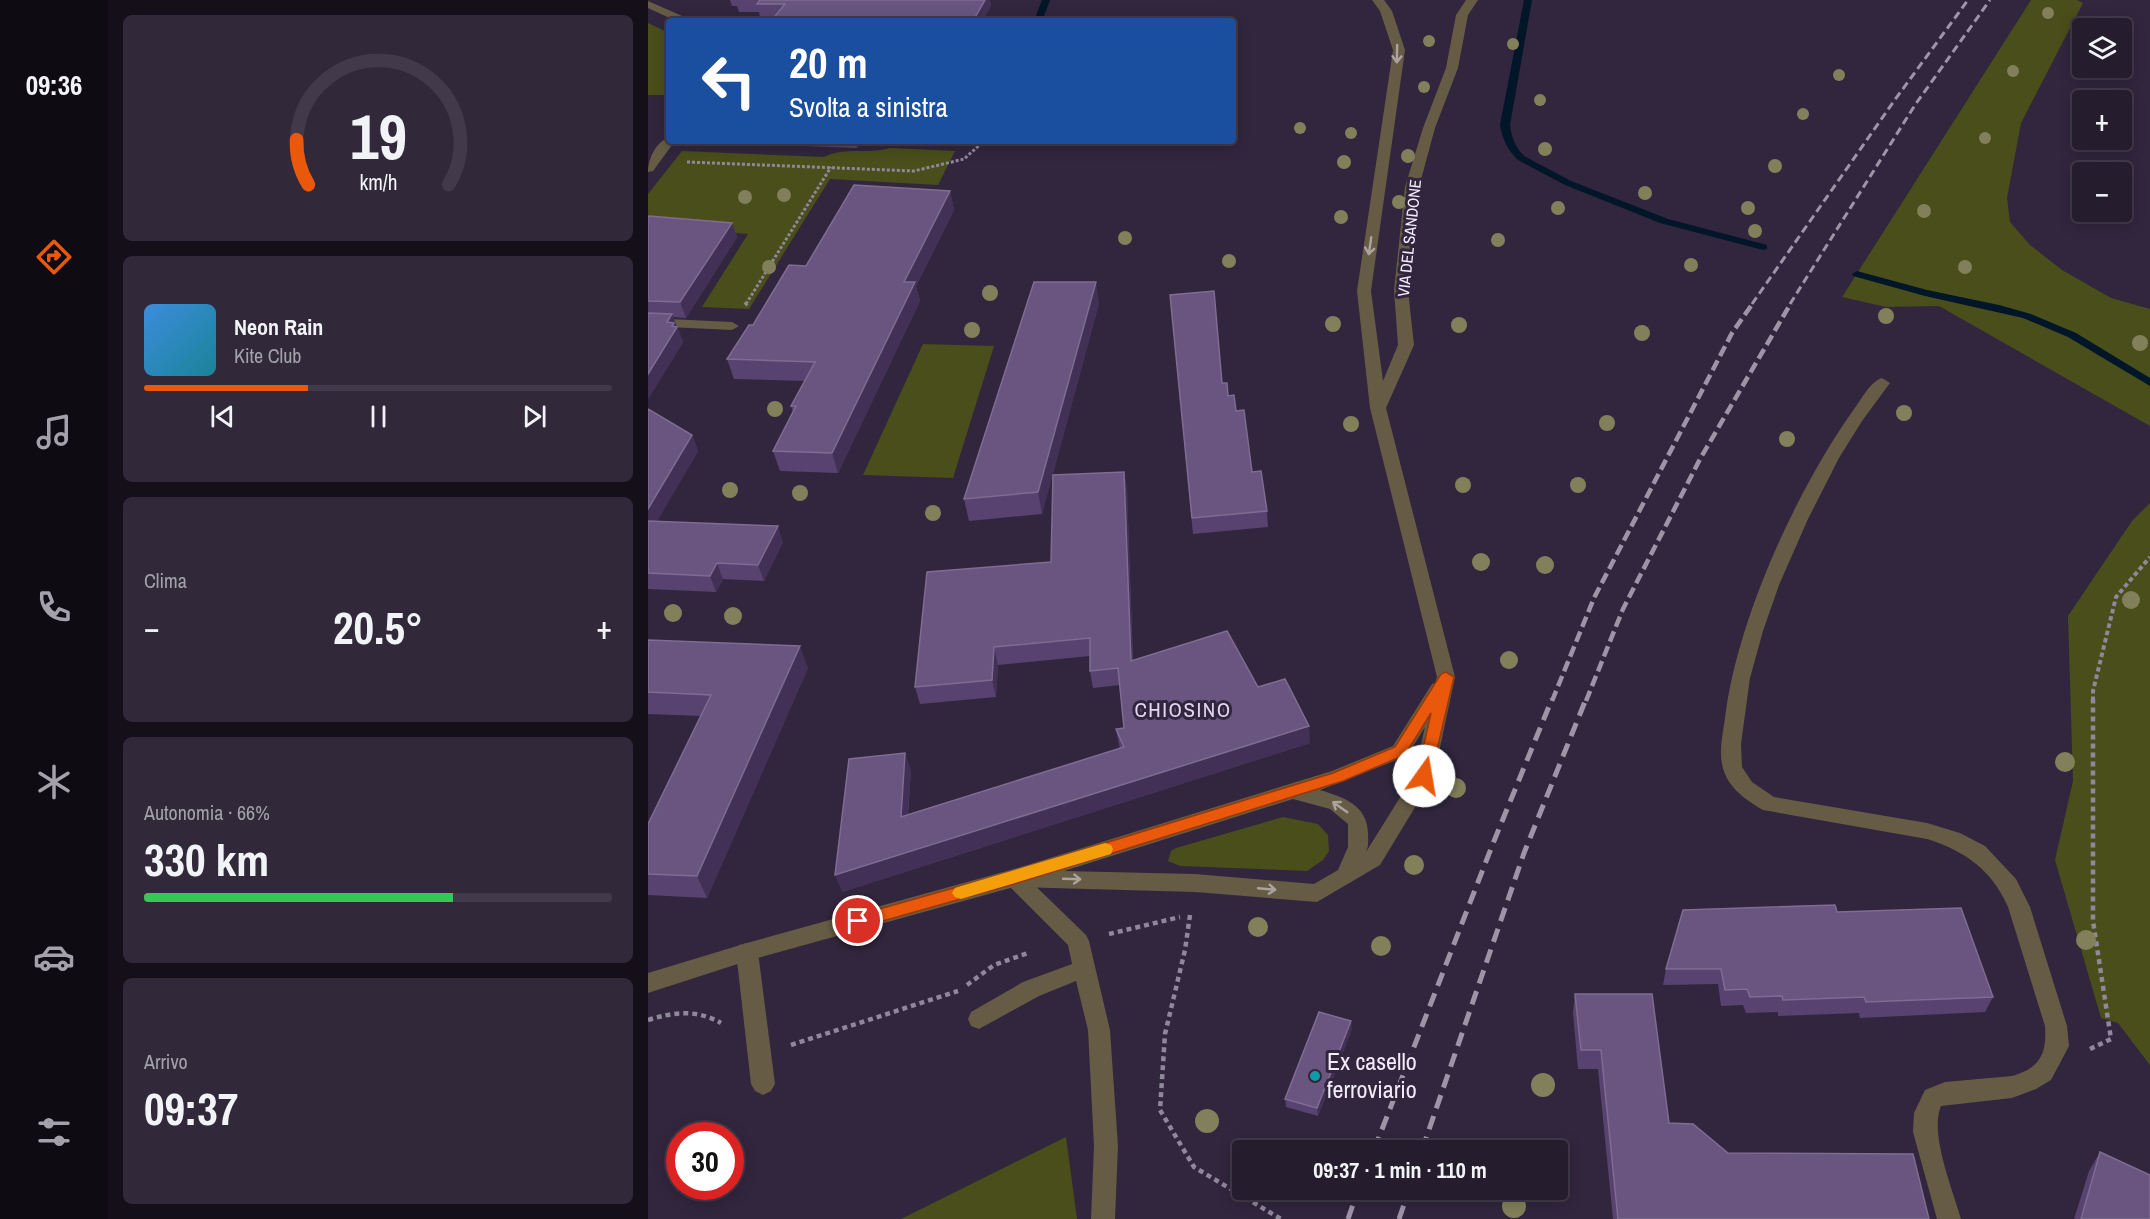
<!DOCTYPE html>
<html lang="it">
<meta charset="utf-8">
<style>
body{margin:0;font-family:"Archivo Narrow",sans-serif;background:#31293a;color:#f1f3f6;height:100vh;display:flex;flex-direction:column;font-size:22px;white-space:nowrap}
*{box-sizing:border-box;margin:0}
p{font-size:20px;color:#a3a1aa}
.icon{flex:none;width:33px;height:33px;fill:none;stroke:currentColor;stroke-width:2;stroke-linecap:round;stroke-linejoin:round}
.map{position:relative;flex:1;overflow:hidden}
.panel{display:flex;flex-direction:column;gap:15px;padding:15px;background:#140f19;width:540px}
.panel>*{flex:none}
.top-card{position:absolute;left:18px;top:18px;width:570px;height:126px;border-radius:6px;box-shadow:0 3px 15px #0003,0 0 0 2px #423a4a;background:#1a4fa0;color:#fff;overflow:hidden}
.controls{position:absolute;left:1424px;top:18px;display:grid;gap:12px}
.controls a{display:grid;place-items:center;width:60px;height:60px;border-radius:6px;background:#251c2e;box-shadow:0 3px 15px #0003,0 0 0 2px #423a4a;font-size:30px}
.speed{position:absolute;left:18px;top:1122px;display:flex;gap:12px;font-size:30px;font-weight:700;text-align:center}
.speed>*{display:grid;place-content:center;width:78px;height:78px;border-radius:50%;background:#251c2e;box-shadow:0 3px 15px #0003,0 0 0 2px #423a4a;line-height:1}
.speed .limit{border:9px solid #d22;background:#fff;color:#111}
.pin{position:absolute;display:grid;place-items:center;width:51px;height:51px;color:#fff;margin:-26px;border:3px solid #fff;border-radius:50%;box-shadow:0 2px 6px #0007}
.me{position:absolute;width:66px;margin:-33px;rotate:13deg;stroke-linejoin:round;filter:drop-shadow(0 0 4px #0008)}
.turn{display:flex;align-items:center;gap:21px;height:126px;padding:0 24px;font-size:27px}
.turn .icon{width:78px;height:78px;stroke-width:2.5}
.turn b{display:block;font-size:42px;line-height:51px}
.big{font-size:45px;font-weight:700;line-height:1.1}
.panel .widget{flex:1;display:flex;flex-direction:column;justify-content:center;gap:9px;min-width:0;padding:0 21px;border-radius:9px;background:#31293a}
.panel .dial{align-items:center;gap:0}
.dial svg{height:156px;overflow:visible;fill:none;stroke:#423a4a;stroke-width:7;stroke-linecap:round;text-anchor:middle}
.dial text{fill:#f1f3f6;stroke:none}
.song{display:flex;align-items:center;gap:18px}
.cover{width:72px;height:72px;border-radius:9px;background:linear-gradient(135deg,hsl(210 70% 55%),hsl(190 70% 35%))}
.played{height:6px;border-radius:3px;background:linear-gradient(90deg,#ea580c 35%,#423a4a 35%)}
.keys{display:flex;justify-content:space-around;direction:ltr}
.heat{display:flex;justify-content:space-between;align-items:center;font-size:33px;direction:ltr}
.charge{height:9px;border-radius:4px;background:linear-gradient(90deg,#34c759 66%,#423a4a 0)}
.trip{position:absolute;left:584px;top:1140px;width:336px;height:60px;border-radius:6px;background:#251c2e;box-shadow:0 3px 15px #0003,0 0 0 2px #423a4a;font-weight:700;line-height:60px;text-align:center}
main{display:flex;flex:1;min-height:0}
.tab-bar{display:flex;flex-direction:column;width:108px;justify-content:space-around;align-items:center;background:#0f0b12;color:#a3a1aa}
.tab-bar .icon{width:42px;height:42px}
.tab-bar .selected{color:#ea580c}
.tab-bar b{font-size:27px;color:#f1f3f6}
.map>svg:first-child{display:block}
.green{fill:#4a4e1a}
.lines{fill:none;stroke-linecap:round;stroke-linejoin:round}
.stream{fill:#011629;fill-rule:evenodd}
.path-far2{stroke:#8f879a;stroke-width:3;stroke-dasharray:3 2;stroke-linecap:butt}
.path-far1{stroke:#8f879a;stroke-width:4;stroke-dasharray:4.5 3;stroke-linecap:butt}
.path{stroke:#8f879a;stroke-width:4.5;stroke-dasharray:5 4;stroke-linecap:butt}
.service{fill:#665b44;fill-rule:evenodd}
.minor{fill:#665b44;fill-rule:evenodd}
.rail-far2{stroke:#9d95a7;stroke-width:3;stroke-dasharray:8 4.5;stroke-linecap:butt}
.rail-far1{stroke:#9d95a7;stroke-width:4.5;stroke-dasharray:11 5;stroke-linecap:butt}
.rail{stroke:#9d95a7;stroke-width:5;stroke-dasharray:14 8;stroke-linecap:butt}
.tree{fill:#81805a}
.wall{fill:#584370}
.shaded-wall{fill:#423056}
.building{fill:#69557f;stroke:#7e6c92;stroke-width:1.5}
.oneway{stroke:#aca39f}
.route{fill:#ea580c;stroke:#983908;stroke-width:1.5}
.slow{fill:#f59e0b}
.culture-dot{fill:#0f9aa8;stroke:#31263d;stroke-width:2}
.labels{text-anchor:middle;stroke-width:6;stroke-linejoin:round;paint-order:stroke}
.far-street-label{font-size:16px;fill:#f1ebfa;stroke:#31263d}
.neighbourhood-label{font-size:21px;letter-spacing:1.5px;fill:#e3d6f5;stroke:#31263d}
.near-poi-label{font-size:24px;fill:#f1ebfa;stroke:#31263d;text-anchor:start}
</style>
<main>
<nav class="tab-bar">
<b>09:36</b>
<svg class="icon selected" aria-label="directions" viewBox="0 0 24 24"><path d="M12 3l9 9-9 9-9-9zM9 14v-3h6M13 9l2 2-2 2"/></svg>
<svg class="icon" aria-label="music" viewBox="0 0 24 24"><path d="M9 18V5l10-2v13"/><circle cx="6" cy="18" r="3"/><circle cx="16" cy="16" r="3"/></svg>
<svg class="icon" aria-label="phone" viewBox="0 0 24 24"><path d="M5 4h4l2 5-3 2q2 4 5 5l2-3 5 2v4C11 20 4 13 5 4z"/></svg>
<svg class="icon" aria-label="climate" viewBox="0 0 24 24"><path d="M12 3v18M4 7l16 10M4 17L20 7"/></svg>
<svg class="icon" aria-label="car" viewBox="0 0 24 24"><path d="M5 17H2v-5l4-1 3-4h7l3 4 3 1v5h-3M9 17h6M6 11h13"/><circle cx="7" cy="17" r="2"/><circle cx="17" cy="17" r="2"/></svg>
<svg class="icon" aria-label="filters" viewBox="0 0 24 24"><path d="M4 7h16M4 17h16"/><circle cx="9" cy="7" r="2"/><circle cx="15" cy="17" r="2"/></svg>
</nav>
<section class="panel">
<div class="widget dial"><svg viewBox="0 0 100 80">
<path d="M14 69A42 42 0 1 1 86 69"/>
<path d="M14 69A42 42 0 0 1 8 46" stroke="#ea580c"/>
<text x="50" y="56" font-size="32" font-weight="700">19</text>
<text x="50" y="72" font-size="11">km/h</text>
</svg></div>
<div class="widget">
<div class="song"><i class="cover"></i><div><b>Neon Rain</b><p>Kite Club</p></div></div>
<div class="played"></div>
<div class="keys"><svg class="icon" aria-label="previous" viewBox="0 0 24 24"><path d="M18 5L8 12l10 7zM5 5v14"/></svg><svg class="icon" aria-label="pause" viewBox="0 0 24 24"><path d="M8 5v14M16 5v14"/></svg><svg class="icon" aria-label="next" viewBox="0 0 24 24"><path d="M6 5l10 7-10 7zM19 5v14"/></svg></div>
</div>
<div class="widget"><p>Clima</p>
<div class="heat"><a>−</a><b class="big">20.5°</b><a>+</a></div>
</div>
<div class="widget"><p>Autonomia · 66%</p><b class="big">330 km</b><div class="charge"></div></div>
<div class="widget"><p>Arrivo</p><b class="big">09:37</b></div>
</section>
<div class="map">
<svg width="1502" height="1219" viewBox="0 0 1502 1219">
<rect width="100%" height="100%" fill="#31263d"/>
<g class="green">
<polygon points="1383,0 1429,0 1435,3 1373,123 1359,198 1362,222 1382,245 1414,270 1463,298 1502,309 1502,426 1291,306 1238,307 1194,297"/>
<polygon points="0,23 21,33 21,95 0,95"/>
<path d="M242 148 307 151 290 185 182 179 101 309 54 307 100 234 0 226V194L34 151 176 157C198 146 218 155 242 148Z"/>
<polygon points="275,344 346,346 305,478 215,475"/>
<polygon points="1502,503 1502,1065 1470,1023 1453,1018 1407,860 1425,781 1420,616 1484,521"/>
<polygon points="635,817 670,824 680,835 681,851 675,860 659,871 532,866 520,861 523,851 528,848"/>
<polygon points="418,1137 429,1219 253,1219"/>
</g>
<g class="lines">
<g class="stream">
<polygon points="394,0 402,0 394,21 386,21"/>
<path d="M876 0H884L862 125C863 137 868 148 876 156L923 181 1020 219 1119 245V249L1115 250 1012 223 917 185 870 160C860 151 854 138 852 125Z"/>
<polygon points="1209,271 1279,290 1351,305 1383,314 1428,333 1502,378 1502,386 1420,337 1375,318 1277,296 1205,276 1204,274"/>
</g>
<g class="path-far2">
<polyline points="39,162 266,171 316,159 336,141"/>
<polyline points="98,304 183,167"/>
</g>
<g class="path-far1">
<polyline points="97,305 99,303"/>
<polyline points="1445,701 1445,691 1468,597 1502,557"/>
</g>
<g class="path">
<polyline points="542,915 537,950 517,1034 512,1110 546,1167 633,1219"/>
<polyline points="461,934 532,917"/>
<polyline points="319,985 346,965 380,953"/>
<path d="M0 1020C26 1012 48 1009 73 1023"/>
<polyline points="143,1045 310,991"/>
<polyline points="1442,1049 1463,1039 1445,921 1445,699"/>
</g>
<g class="service">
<path d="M1234 378 1242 383 1214 421 1191 458 1160 519 1131 585 1115 631 1102 678 1093 744 1094 767 1104 782 1126 797 1279 823 1312 833 1337 846 1368 879 1382 907 1419 1026 1421 1046 1403 1080 1388 1089 1364 1098 1293 1106C1281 1133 1305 1190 1313 1219H1289L1265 1132 1266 1113 1277 1090 1297 1082 1364 1076C1392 1068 1399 1054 1397 1026L1360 907C1344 870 1317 851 1279 839L1115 810C1096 799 1078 786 1074 764 1071 749 1075 733 1077 718 1089 620 1147 493 1204 412 1212 402 1222 381 1234 378Z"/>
<polygon points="366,869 373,872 438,935 441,941 462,1030 470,1146 467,1219 443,1219 446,1146 440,1030 428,981 391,996 331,1029 323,1026 320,1019 323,1012 375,982 424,964 420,945 359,884 355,878 359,872"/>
<polygon points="99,943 107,945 110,952 127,1084 123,1091 115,1095 107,1091 103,1084 88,952 91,945"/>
</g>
<g class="minor">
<path d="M724 0H736L744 11 757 50 723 291 735 381 750 345 746 290 757 187 775 128 798 68 808 15 818 0H830L820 15 810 68 787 128 771 187 760 290 766 345 738 408 807 677 786 776 732 865 669 902 547 892 366 887 99 961 0 993V973L99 943 366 869 684 771 745 746 784 684 787 683 789 677 722 408 709 291 745 50 732 11ZM777 727 766 775 718 852C721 846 720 840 720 834 720 805 695 797 672 790L759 756ZM645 799 682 809 700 824V847L690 870 666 884 547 874 416 871Z"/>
<polygon points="0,1 41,19 43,21 28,21 0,8"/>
<path d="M21 137V141H27L5 171 0 172C0 159 8 142 21 137Z"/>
<polygon points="0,318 84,322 91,326 84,330 0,326"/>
</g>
<g class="rail-far2">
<polyline points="1104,304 1246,101 1320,0"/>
<polyline points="1142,304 1267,105 1342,0"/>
</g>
<g class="rail-far1">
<polyline points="904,701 946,598 1084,333 1105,303"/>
<polyline points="938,701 975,609 1052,459 1143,303"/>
</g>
<g class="rail">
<polyline points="726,1150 844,846 904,699"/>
<polyline points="774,1150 876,853 938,699"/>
<polyline points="700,1219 710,1190"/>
<polyline points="751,1219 761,1190"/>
</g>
</g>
<g class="tree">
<circle cx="1400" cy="13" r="6"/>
<circle cx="781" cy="41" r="6"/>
<circle cx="865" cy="44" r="6"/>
<circle cx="1365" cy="71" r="6"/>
<circle cx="1191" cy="75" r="6"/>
<circle cx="776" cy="87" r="6"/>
<circle cx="892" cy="100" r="6"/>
<circle cx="1155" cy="114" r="6"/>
<circle cx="652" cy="128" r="6"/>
<circle cx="703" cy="133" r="6"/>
<circle cx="1337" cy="138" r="6"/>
<circle cx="897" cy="149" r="7"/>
<circle cx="760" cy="156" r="7"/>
<circle cx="696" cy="162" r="7"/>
<circle cx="1127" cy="166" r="7"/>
<circle cx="997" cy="193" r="7"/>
<circle cx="136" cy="195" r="7"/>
<circle cx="97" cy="197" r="7"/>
<circle cx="751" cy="202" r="7"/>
<circle cx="910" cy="208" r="7"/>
<circle cx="1100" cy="208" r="7"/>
<circle cx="1276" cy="211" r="7"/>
<circle cx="693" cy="217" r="7"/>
<circle cx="1107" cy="231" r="7"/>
<circle cx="477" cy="238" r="7"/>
<circle cx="850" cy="240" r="7"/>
<circle cx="581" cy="261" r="7"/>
<circle cx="1043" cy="265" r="7"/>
<circle cx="121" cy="267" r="7"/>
<circle cx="1317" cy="267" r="7"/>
<circle cx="342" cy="293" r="8"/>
<circle cx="1238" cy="316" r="8"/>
<circle cx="685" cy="324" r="8"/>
<circle cx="811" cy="325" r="8"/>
<circle cx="324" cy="330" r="8"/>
<circle cx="994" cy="333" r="8"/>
<circle cx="1492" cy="343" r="8"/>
<circle cx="127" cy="409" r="8"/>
<circle cx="1256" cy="413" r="8"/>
<circle cx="959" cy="423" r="8"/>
<circle cx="703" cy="424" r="8"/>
<circle cx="1139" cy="439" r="8"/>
<circle cx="815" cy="485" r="8"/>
<circle cx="930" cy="485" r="8"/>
<circle cx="82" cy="490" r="8"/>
<circle cx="152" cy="493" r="8"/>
<circle cx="285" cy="513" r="8"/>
<circle cx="833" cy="562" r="9"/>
<circle cx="897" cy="565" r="9"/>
<circle cx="1483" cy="600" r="9"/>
<circle cx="25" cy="613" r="9"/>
<circle cx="85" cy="616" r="9"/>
<circle cx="861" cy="660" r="9"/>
<circle cx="1417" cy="762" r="10"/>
<circle cx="808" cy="788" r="10"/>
<circle cx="766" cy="865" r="10"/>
<circle cx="610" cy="927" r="10"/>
<circle cx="1438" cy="940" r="10"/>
<circle cx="733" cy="946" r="10"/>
<circle cx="895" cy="1085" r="12"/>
<circle cx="559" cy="1121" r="12"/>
<circle cx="866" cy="1206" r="12"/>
</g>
<g class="wall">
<polygon points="82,0 342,0 343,6 334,21 123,21 126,17 112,17 111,12 91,12 89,6 84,6"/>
<polygon points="156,141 214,141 209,148 157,146"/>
<polygon points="302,191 306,210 268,286 272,301 190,473 132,471 125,451 145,412 143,406 157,381 86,379 79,359 158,266"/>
<polygon points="0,217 84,223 89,237 38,318 25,317 35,342 0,399"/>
<polygon points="522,295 574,383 588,411 604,472 619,511 620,527 545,534"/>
<polygon points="451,303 394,514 321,521 316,499"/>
<polygon points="0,409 44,435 50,451 9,521 135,542 116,581 75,579 68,592 0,589"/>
<polygon points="476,472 479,489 485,660 610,687 662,743 194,892 263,770 260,814 472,749 468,729 476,728 472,685 445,688 442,671 442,656 350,665 348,697 272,704 267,687 403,562"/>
<polygon points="0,640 160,668 59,898 0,895 0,824 53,716 0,714"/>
<polygon points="1189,912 1345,997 1337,1012 1212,1018 1211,1013 1130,1016 1130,1012 1098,1013 1095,1005 1073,1006 1070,984 1015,985 1018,969"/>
<polygon points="927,994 1021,1123 1080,1153 1281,1219 965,1219 950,1069 930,1069 925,1013"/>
<polygon points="704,1029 670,1116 638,1107 637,1099"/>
<polygon points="1452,1152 1502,1219 1426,1219 1441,1171"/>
</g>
<g class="shaded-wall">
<polygon points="333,0 342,0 343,6 334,21 325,21"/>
<polygon points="208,141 214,141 209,148"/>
<polygon points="302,191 306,210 268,286 272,301 190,473 184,453 256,282"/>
<polygon points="84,223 89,237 38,318 32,302"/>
<polygon points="448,282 451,303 394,514 390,492"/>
<polygon points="24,314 35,342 0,399 0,374 19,322"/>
<polygon points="44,435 50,451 0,536 0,509"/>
<polygon points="476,472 479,489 485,678 483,661"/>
<polygon points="130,526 135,542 116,581 110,565"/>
<polygon points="69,563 75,579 68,592 62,576"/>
<polygon points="152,646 160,668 59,898 49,876"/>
<polygon points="346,647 350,665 348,697 344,680"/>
<polygon points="661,726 662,743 194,892 187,875"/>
<polygon points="257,753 263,770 258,833 253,817"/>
<polygon points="703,1021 704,1029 670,1116 669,1108"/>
</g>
<g class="building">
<polygon points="112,0 337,0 325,21 123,21 137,4 109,4"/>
<polygon points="206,185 302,191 256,282 267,282 184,453 125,451 148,406 143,406 167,362 79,359 101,325 105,325 141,265 158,266"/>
<polygon points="1,216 84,223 32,302 0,301 0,217"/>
<polygon points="386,282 448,282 390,492 316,499"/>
<polygon points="566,291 574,383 579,383 580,396 586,395 588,411 596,410 604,472 613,471 619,511 544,518 522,295"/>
<polygon points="0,313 24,314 19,322 26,323 24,326 29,327 0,374"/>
<polygon points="0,409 44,435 0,509"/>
<polygon points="476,472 483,661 579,631 610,687 637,679 661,726 187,875 201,759 257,753 253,817 476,747 468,729 476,728 470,668 442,671 442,638 346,647 344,680 267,687 279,572 403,562 405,475"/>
<polygon points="0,521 130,526 110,565 69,563 62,576 0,573"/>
<polygon points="0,640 152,646 49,876 0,874 0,824 63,695 0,692"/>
<polygon points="1187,905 1189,912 1313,908 1345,997 1218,1002 1216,997 1135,1000 1134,996 1102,997 1099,989 1077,990 1073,969 1018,969 1035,910"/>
<polygon points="927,994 1004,994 1021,1123 1045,1124 1080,1153 1265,1154 1281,1219 970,1219 953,1050 933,1050"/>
<polygon points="671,1012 703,1021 669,1108 637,1099"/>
<polygon points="1452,1152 1502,1175 1502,1219 1433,1219"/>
</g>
<defs><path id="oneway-shaft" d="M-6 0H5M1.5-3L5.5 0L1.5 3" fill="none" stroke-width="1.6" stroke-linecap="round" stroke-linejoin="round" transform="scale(1.5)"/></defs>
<g class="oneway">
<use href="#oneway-shaft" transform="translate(749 54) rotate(91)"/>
<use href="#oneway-shaft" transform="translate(722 246) rotate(98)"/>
<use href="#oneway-shaft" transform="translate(692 807) rotate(-145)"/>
<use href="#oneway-shaft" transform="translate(424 879) rotate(2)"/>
<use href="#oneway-shaft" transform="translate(619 889) rotate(5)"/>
</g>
<polygon class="route" points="798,672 806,677 782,780 771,780 769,776 783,713 757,755 695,781 366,884 210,928 204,926 202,921 204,917 210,915 366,871 685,773 747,747 793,674"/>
<polygon class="slow" points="457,843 463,845 465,849 463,854 313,899 307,897 304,893 307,888 313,886"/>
<circle class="culture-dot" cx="667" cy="1076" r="6"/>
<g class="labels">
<g class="far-street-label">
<text transform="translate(761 238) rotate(-84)" y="6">VIA DEL SANDONE</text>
</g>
<g class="neighbourhood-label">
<text x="535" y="717">CHIOSINO</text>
</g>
<g class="near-poi-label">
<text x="679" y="1070">Ex casello<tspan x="679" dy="28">ferroviario</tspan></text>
</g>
</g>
</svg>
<div class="controls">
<a><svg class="icon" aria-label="layers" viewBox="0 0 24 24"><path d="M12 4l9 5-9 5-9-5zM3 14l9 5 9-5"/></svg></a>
<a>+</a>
<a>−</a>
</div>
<div class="speed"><div class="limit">30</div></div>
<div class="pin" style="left:210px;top:921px;background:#d93025"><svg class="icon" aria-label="arrive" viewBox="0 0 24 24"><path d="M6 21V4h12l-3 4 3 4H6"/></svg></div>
<svg class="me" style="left:776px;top:776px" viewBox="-20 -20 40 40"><circle r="19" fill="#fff"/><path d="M0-13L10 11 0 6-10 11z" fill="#ea580c"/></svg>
<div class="trip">09:37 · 1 min · 110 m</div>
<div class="top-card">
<div class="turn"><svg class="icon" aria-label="left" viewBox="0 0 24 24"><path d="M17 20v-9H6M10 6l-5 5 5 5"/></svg><div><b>20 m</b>Svolta a sinistra</div></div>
</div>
</div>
</main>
